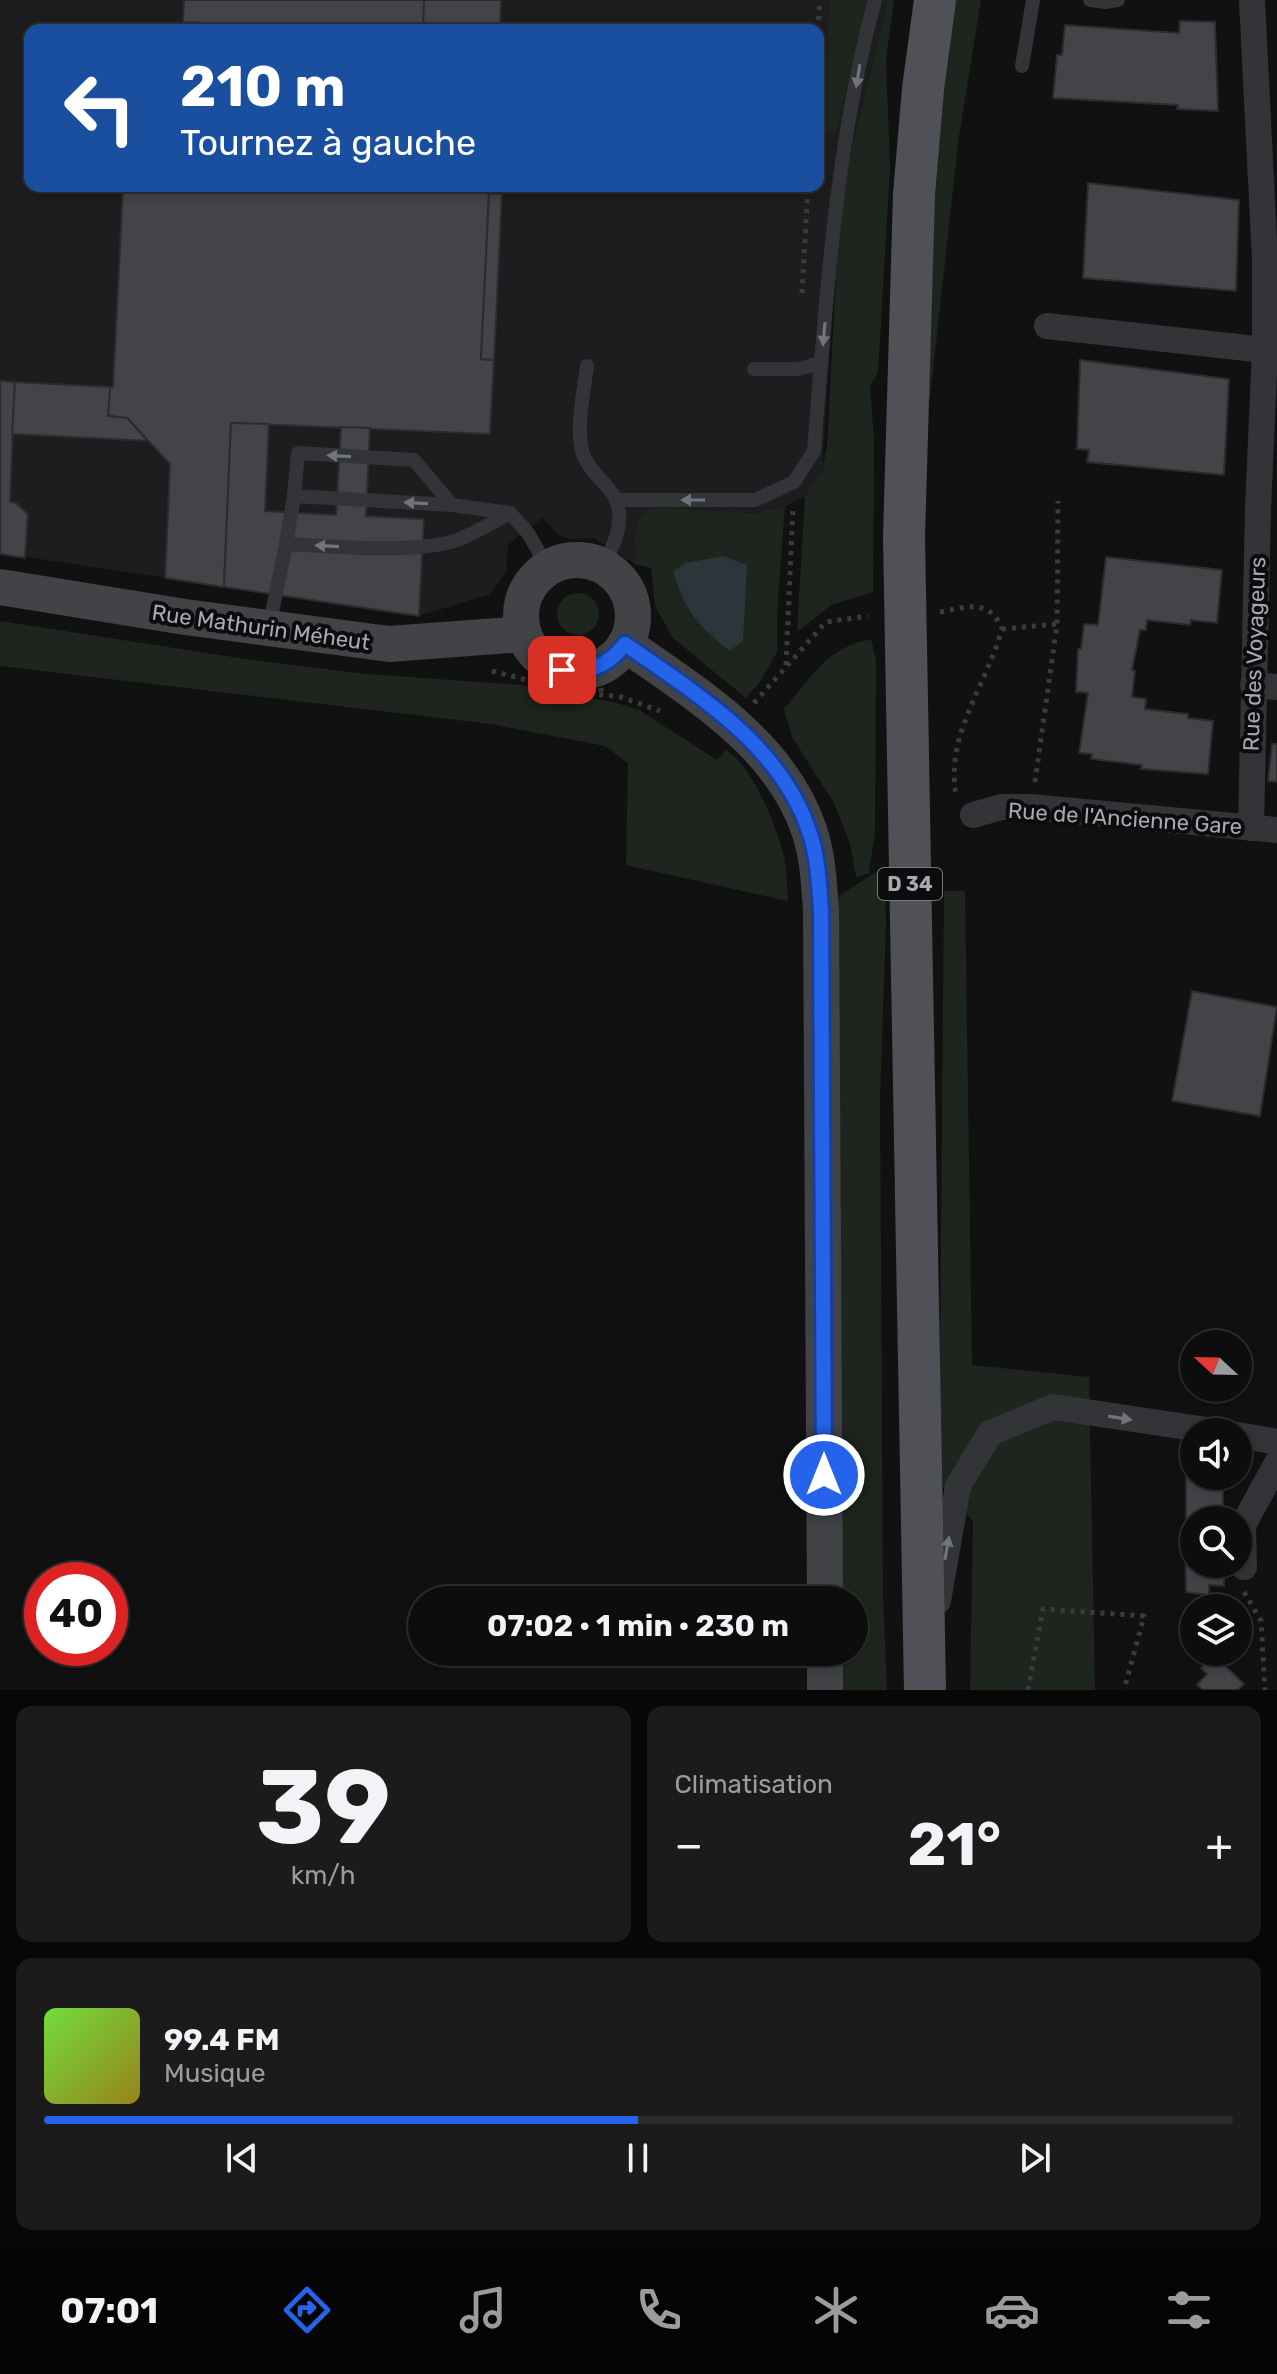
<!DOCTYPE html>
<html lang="fr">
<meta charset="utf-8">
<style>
body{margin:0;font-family:Rubik,sans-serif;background:#1b1b1c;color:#f1f3f6;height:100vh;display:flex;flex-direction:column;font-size:30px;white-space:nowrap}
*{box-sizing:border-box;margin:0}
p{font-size:26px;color:#9a9c9e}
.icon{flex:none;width:44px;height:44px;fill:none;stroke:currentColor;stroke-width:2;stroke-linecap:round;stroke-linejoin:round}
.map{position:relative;height:1690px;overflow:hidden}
.sheet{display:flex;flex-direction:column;gap:16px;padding:16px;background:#070708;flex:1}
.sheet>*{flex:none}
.top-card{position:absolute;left:24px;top:24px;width:800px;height:168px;border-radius:16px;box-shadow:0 4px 12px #0003,0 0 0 2px #2d2d2e;background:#1a4fa0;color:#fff;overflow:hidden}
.needle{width:52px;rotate:292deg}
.buttons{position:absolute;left:1180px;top:1330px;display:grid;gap:16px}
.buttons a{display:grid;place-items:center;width:72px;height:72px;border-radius:50%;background:#0d0d0e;box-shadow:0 4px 12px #0003,0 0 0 2px #2d2d2e;font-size:40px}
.speed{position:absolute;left:24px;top:1562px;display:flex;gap:16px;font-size:40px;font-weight:700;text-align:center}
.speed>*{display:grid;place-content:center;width:104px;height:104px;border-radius:50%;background:#0d0d0e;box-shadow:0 4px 12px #0003,0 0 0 2px #2d2d2e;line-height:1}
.speed .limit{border:12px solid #d22;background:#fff;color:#111}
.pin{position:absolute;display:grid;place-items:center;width:68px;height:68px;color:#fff;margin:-34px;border-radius:16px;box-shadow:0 4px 12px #0006}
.me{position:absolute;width:88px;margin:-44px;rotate:0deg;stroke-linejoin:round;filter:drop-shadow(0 0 6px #0008)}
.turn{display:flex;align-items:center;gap:28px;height:168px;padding:0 24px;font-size:36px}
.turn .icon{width:104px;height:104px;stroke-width:2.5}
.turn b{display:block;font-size:56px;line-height:68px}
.big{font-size:60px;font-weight:700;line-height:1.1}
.sheet .tile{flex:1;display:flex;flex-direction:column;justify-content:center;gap:12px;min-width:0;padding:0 28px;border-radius:16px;background:#1b1b1c}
.sheet .dial{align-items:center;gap:0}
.dial b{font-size:104px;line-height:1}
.song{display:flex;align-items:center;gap:24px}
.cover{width:96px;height:96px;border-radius:12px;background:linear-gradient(135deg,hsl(100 70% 55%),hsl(50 70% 35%))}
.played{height:8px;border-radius:4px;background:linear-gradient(90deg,#2563eb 50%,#2d2d2e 50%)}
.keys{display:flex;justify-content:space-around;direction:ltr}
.heat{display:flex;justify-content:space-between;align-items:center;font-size:44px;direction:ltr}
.sheet .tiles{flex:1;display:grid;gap:16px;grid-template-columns:1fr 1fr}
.tile:last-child{grid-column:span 2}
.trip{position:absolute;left:408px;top:1586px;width:460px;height:80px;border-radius:40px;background:#0d0d0e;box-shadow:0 4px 12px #0003,0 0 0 2px #2d2d2e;font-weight:700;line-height:80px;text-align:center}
.tabs{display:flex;height:128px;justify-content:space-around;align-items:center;background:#050506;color:#9a9c9e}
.tabs .icon{width:56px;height:56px}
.tabs .active{color:#2563eb}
.tabs b{font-size:36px;color:#f1f3f6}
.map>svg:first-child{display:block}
.built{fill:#1d1d1f;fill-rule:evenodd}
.green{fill:#1e251e}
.water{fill:#2c353a}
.building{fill:#434448;stroke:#2b2c2e;stroke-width:2}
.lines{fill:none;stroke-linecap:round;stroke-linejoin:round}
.path{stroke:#393b3e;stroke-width:5;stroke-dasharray:4 6;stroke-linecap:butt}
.lane{stroke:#333437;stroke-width:14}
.street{stroke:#333437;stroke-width:26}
.secondary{stroke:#414347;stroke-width:36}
.primary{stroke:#4f5156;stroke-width:42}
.oneway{fill:#71747b}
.route-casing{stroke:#184099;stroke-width:20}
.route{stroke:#2563eb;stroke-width:14}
.labels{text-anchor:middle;stroke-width:8;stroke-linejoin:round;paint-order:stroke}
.shield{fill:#0c0c0d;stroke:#767a80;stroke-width:2}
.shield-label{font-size:20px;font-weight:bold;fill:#a4a9b2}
.street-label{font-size:22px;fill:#a4a9b2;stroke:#0c0c0d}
</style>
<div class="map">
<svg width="1277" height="1690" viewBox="0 0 1277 1690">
<rect width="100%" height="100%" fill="#111112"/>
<path class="built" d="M0 0H888L850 154 838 238 822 470 805 496 785 507 756 513 653 507 637 526 635 564 594 538 569 539 558 535 543 518 508 544 506 572 490 594 419 616 0 553ZM30 30H818V186H30Z"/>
<g class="green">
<polygon points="830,0 869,0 835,134 821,131"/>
<polygon points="888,0 894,0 886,60 890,168 878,373 870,385 874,442 873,592 831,605 797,632 805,496 822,470 827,447 838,238 850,155"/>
<polygon points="947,0 981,0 959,136 924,451 917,346"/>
<path d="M653 507 756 513 785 507 777 612V652L760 682 746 698 673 638 655 606 651 568 635 564C636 539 630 521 653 507Z"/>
<circle cx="578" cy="614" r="21"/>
<path d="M0 621 252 660 367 674 521 685 613 702 639 710 717 760 726 750C753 767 774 821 783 852 787 867 787 885 788 901L626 865 628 763 605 746 491 724 0 666Z"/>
<path d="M871 639 876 660 875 833 869 873 856 877 850 843 834 803 792 737 784 709C812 677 826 648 871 639Z"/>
<polygon points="885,866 886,923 880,1099 883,1594 887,1690 841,1690 841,1652 854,1652 854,1600 841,1600 836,1057 839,896"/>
<polygon points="944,891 965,891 972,1365 1089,1377 1095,1690 970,1690 973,1521 939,1482"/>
</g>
<path class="water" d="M723 556 747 565 743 640 730 651C698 626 685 611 673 571L686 563Z"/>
<g class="building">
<polygon points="184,0 501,0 500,30 345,30 183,22"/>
<polygon points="424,0 501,0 500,30 423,30"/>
<polygon points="1180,21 1215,22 1218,111 1177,109 1178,105 1053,98 1057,55 1062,55 1065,25 1179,33"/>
<polygon points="1088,183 1239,200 1236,291 1083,278"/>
<polygon points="123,186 502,186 502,194 489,194 481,359 494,360 490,434 231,423 224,587 165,578 170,464 127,418 108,416 110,387 113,387"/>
<polygon points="649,186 733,186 732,190"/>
<polygon points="489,194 502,194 494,360 481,359"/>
<polygon points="1080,360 1229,379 1224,475 1087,462 1089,450 1077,449"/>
<polygon points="0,381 15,382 10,502 16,503 28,514 25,558 0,554"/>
<polygon points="15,382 110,387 108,416 127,418 148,441 12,434"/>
<polygon points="231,423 269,424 265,511 336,515 341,427 370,428 366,516 424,519 419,616 224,587"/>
<polygon points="1106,557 1222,570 1217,623 1191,620 1190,625 1147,620 1146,630 1140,630 1132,670 1135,671 1132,697 1146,699 1145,709 1188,714 1188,718 1213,721 1208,774 1141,769 1142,765 1091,759 1092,754 1079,753 1088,693 1076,692 1078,649 1081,649 1084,624 1098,625"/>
<polygon points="1272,744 1277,744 1277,782 1268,781"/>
<polygon points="1192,991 1277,1007 1260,1116 1172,1101"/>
<polygon points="1186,1464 1194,1464 1194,1476 1220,1476 1220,1481 1223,1481 1223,1520 1186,1522"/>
<polygon points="1185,1522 1194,1522 1194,1564 1224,1564 1224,1586 1209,1585 1209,1595 1186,1592"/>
<polygon points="1214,1655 1244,1684 1238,1690 1203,1690 1197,1685 1207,1674 1201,1668"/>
</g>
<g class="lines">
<g class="path">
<polyline points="818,30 820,0"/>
<polyline points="802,293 808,186"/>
<path d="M940 612C966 607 990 598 1002 629 987 684 945 735 956 794"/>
<polyline points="1002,629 1057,624"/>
<polyline points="786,665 793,507"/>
<polyline points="598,668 602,695"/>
<polyline points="492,671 569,691 621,697 660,711"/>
<polyline points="754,703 826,622 868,616"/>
<polyline points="1035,782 1057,624 1058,501"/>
<polyline points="1244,1592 1261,1621 1265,1690"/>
<polyline points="1028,1690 1043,1609 1144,1616 1124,1690"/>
</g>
<g class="lane">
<polyline points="1090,0 1105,2 1118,0"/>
<polyline points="1022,66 1033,0"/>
<path d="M587 366C584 391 575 430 583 454 589 472 610 485 616 500 625 522 614 549 601 565"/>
<polyline points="754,369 798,369 821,363"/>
<polyline points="294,496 298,453 414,460 452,505"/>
<path d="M616 500H755L794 482 814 451C826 300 835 147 875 0"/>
<polyline points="286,544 294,496 452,505 510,513 528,533 548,568"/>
<path d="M269 627 286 544C332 546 418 555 460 539 477 532 493 522 510 513"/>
</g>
<g class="street">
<polyline points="1047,326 1265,350"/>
<polyline points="1253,685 1277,687"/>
<polyline points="973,815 1002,807 1031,807 1277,830"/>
<polyline points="1251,828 1258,508 1265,350 1265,260 1252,0"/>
<polyline points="1238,1435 1277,1442"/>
<polyline points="1244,1567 1243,1525 1277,1463"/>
<polyline points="938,1601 958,1486 990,1433 1053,1407 1220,1432"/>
</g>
<g class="secondary">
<circle cx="577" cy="616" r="56"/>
<polyline points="0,587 185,617 389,644 524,634"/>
<path d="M625 644C696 694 780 744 809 830 818 856 819 884 821 910L825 1600"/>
<polyline points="825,1652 825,1690"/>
</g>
<polyline class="primary" points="925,1690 904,537 914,194 923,89 935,0"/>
</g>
<defs><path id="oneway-solid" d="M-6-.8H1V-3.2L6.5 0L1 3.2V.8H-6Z" transform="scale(2)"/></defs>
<g class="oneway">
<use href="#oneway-solid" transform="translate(858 76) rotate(99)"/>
<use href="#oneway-solid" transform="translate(824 334) rotate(95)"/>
<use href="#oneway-solid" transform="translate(339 456) rotate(-177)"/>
<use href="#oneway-solid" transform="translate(693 500) rotate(180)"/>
<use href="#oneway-solid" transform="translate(416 503) rotate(-177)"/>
<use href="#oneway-solid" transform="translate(327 546) rotate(-177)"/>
<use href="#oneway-solid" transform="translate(1120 1418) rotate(9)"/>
<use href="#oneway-solid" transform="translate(947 1548) rotate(-80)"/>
</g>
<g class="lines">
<g class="route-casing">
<path id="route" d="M562 670C590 673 608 666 625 644 696 694 780 744 809 831 818 856 819 884 821 910L824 1475"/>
</g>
<use href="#route" class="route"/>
</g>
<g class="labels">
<rect class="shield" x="878" y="868" width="64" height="32" rx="6"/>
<g class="shield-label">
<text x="910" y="891">D 34</text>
</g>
<g class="street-label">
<text transform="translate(261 627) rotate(8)" y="8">Rue Mathurin Méheut</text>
<text transform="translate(1254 654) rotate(-88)" y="8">Rue des Voyageurs</text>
<text transform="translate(1125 818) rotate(4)" y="8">Rue de l'Ancienne Gare</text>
</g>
</g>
</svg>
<div class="buttons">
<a><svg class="needle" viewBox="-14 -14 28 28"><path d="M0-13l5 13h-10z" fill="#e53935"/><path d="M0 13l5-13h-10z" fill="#9a9c9e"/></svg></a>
<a><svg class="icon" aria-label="sound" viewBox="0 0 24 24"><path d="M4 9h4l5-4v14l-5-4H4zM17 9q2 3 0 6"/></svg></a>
<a><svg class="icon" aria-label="search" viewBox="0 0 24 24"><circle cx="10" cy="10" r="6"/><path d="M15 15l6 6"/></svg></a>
<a><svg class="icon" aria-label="layers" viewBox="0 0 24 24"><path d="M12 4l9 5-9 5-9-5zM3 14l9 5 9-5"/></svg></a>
</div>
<div class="speed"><div class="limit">40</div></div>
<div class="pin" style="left:562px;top:670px;background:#d93025"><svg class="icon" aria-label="arrive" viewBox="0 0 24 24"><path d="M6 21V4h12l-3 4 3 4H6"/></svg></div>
<svg class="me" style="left:824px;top:1475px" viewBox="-20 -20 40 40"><circle r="17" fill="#2563eb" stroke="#fff" stroke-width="3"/><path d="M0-11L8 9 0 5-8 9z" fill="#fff"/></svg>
<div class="trip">07:02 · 1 min · 230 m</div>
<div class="top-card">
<div class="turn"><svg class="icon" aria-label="left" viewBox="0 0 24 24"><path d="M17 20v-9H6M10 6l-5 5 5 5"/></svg><div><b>210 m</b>Tournez à gauche</div></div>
</div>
</div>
<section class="sheet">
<div class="tiles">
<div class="tile dial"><b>39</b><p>km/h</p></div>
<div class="tile"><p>Climatisation</p>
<div class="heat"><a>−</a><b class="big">21°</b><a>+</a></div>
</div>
<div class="tile">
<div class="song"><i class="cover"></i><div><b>99.4 FM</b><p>Musique</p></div></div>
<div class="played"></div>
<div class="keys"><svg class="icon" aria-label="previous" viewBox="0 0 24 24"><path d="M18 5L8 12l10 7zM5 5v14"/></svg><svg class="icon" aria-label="pause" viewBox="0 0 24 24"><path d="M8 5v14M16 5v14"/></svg><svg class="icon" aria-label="next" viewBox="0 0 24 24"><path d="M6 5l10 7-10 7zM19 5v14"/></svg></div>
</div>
</div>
</section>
<nav class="tabs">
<b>07:01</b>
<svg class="icon active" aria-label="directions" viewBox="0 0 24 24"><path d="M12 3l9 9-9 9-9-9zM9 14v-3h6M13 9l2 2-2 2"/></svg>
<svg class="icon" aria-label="music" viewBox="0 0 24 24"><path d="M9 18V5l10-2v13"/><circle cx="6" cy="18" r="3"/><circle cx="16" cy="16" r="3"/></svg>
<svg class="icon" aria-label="phone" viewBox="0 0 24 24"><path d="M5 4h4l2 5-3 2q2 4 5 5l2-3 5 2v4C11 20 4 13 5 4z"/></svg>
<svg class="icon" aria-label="climate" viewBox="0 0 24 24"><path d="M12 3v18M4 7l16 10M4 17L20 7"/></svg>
<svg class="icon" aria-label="car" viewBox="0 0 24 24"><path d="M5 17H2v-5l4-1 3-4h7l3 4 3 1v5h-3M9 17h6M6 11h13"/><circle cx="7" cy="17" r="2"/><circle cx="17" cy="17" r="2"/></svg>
<svg class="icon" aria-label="filters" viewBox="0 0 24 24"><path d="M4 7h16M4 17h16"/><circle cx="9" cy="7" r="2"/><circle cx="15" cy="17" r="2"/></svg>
</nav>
